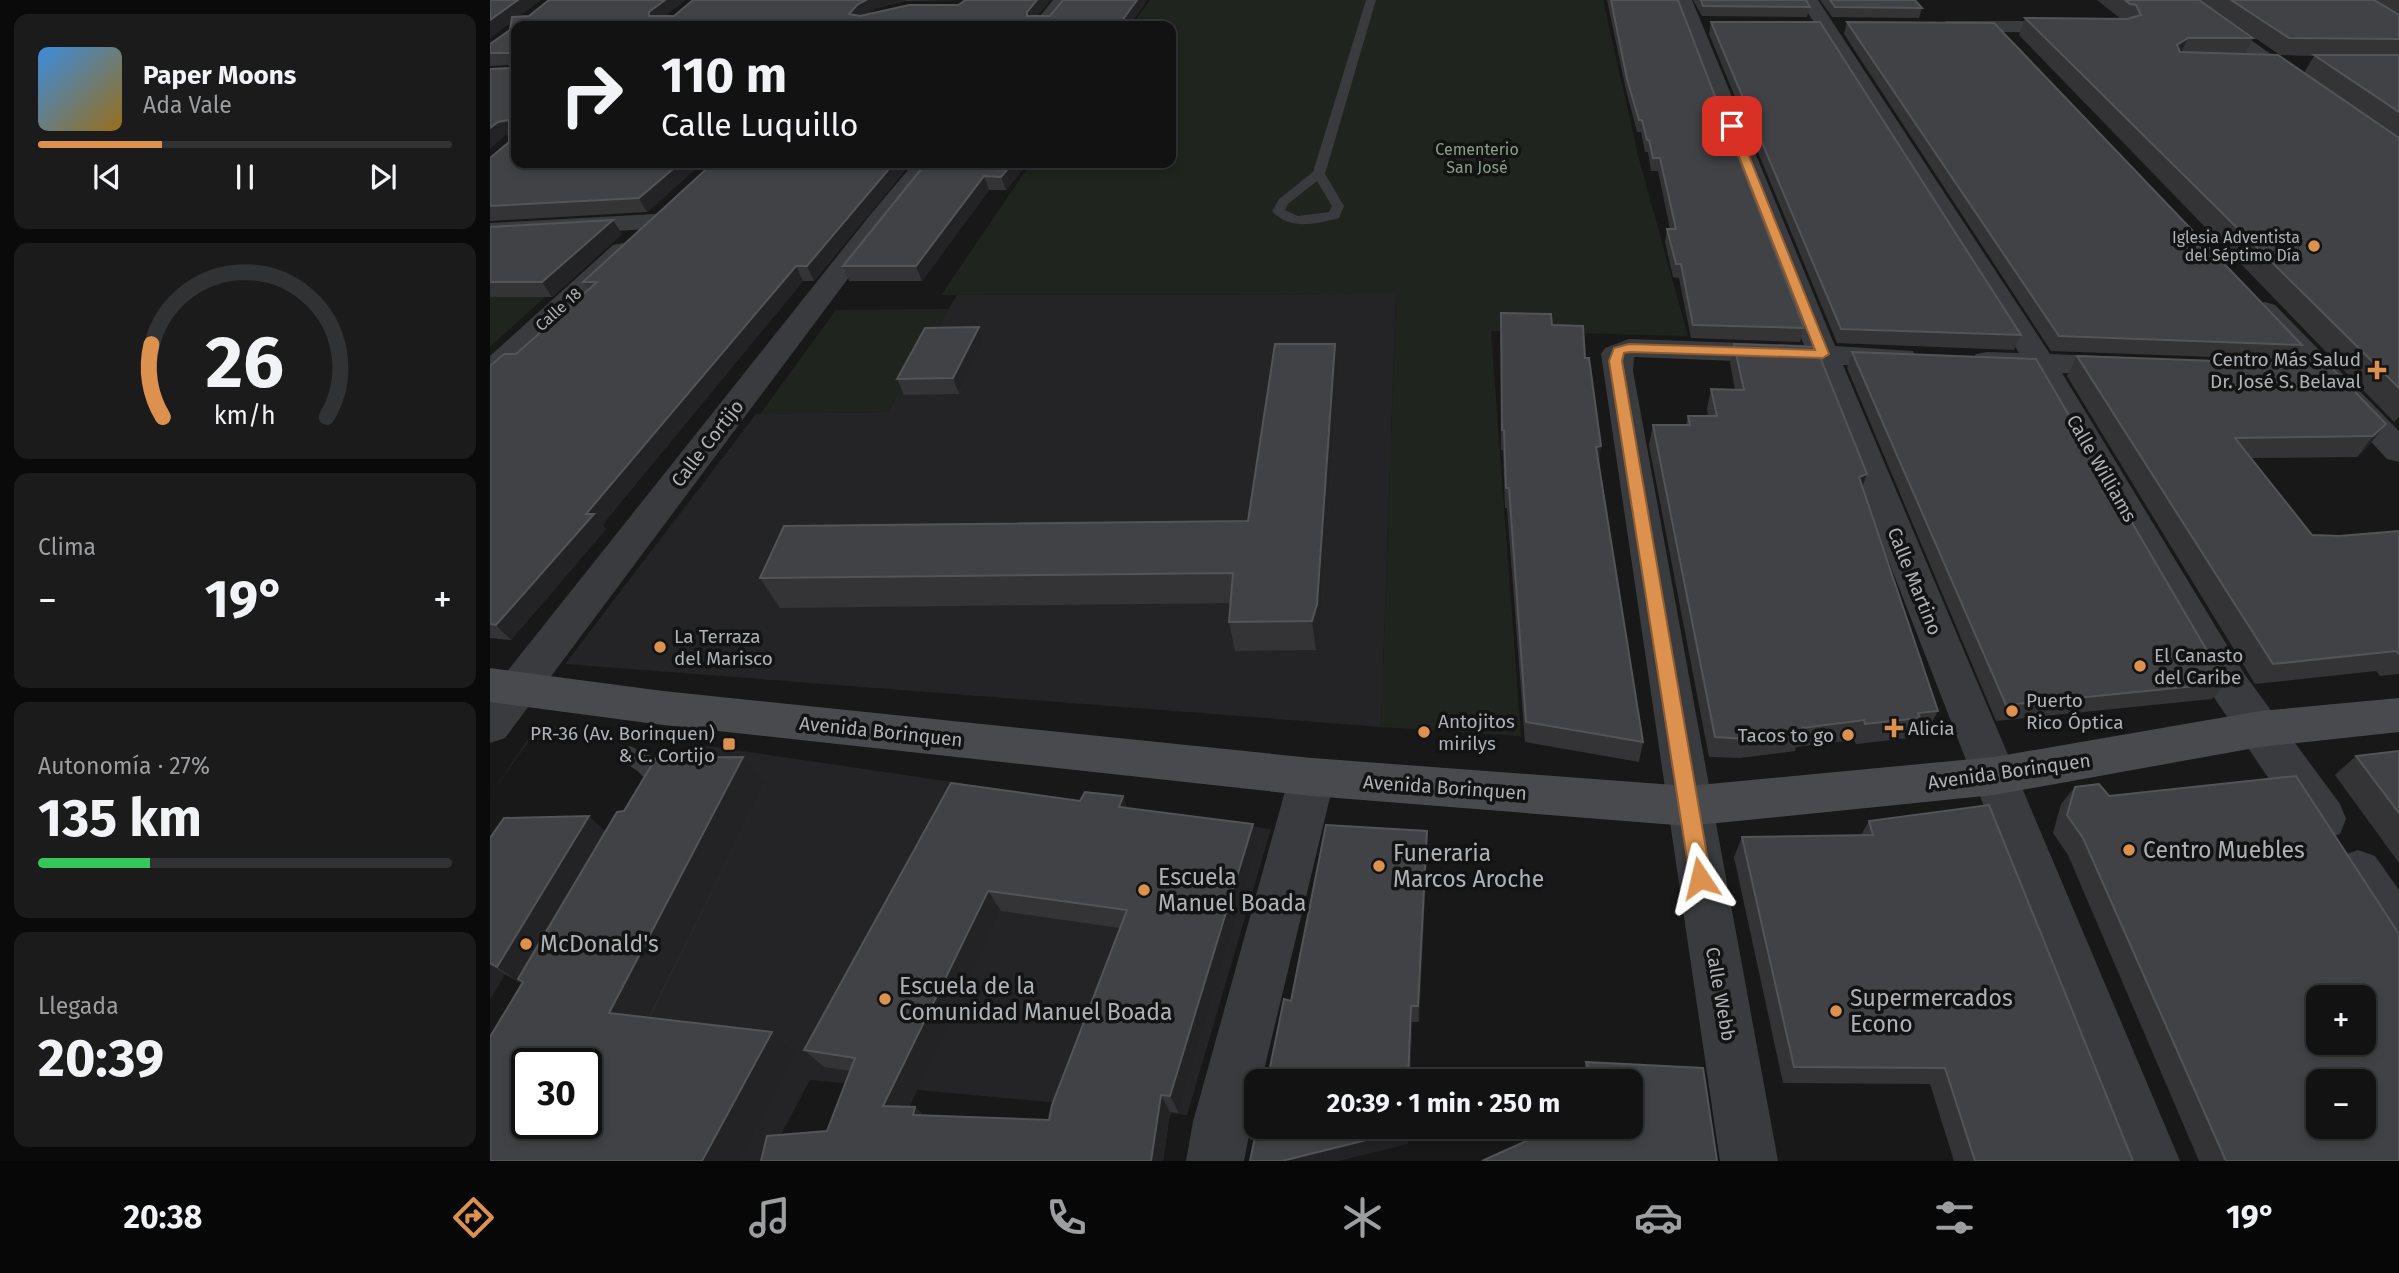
<!DOCTYPE html>
<html lang="es">
<meta charset="utf-8">
<style>
body{margin:0;font-family:"Fira Sans",sans-serif;background:#1b1b1c;color:#f1f3f6;height:100vh;display:flex;flex-direction:column;font-size:26px;white-space:nowrap}
*{box-sizing:border-box;margin:0}
p{font-size:23px;color:#9c9ea0}
.icon{flex:none;width:38px;height:38px;fill:none;stroke:currentColor;stroke-width:2;stroke-linecap:round;stroke-linejoin:round}
.map{position:relative;flex:1;overflow:hidden}
.details{display:flex;flex-direction:column;gap:14px;padding:14px;background:#0a0a0a;width:490px}
.details>*{flex:none}
.guide{position:absolute;left:21px;top:21px;width:665px;height:147px;border-radius:14px;box-shadow:0 4px 10px #0003,0 0 0 2px #313233;background:#121213;color:#f1f3f6;overflow:hidden}
.tools{position:absolute;left:1816px;top:985px;display:grid;gap:14px}
.tools a{display:grid;place-items:center;width:70px;height:70px;border-radius:14px;background:#121213;box-shadow:0 4px 10px #0003,0 0 0 2px #313233;font-size:35px}
.speed{position:absolute;left:21px;top:1048px;display:flex;gap:14px;font-size:35px;font-weight:700;text-align:center}
.speed>*{display:grid;place-content:center;width:91px;height:91px;border-radius:50%;background:#121213;box-shadow:0 4px 10px #0003,0 0 0 2px #313233;line-height:1}
.speed .limit{border:4px solid #111;border-radius:10px;background:#fff;color:#111}
.pin{position:absolute;display:grid;place-items:center;width:60px;height:60px;color:#fff;margin:-30px;border-radius:14px;box-shadow:0 4px 10px #0006}
.me{position:absolute;width:77px;margin:-38px;rotate:350deg;stroke-linejoin:round;filter:drop-shadow(0 0 5px #0008)}
.turn{display:flex;align-items:center;gap:24px;height:147px;padding:0 35px;font-size:32px}
.turn .icon{width:91px;height:91px;stroke-width:2.5}
.turn b{display:block;font-size:49px;line-height:60px}
.big{font-size:52px;font-weight:700;line-height:1.1}
.details .card{flex:1;display:flex;flex-direction:column;justify-content:center;gap:10px;min-width:0;padding:0 24px;border-radius:14px;background:#1b1b1c}
.details .dial{align-items:center;gap:0}
.dial svg{height:182px;overflow:visible;fill:none;stroke:#313233;stroke-width:7;stroke-linecap:round;text-anchor:middle}
.dial text{fill:#f1f3f6;stroke:none}
.song{display:flex;align-items:center;gap:21px}
.cover{width:84px;height:84px;border-radius:10px;background:linear-gradient(135deg,hsl(210 70% 55%),hsl(40 70% 35%))}
.played{height:7px;border-radius:4px;background:linear-gradient(90deg,#dc924e 30%,#313233 30%)}
.keys{display:flex;justify-content:space-around;direction:ltr}
.heat{display:flex;justify-content:space-between;align-items:center;font-size:38px;direction:ltr}
.charge{height:10px;border-radius:5px;background:linear-gradient(90deg,#34c759 27%,#313233 0)}
.trip{position:absolute;left:754px;top:1069px;width:399px;height:70px;border-radius:14px;background:#121213;box-shadow:0 4px 10px #0003,0 0 0 2px #313233;font-weight:700;line-height:70px;text-align:center}
.tabs{display:flex;height:112px;justify-content:space-around;align-items:center;background:#070708;color:#9c9ea0}
.tabs .icon{width:49px;height:49px}
.tabs .selected{color:#dc924e}
.tabs b{font-size:32px;color:#f1f3f6}
main{display:flex;flex:1;min-height:0}
.map>svg:first-child{display:block}
.built{fill:#242426;fill-rule:evenodd}
.green{fill:#1f241e}
.lines{fill:none;stroke-linecap:round;stroke-linejoin:round}
.lane{fill:#393b3e;fill-rule:evenodd}
.street{fill:#393b3e;fill-rule:evenodd}
.secondary{fill:#484a4e;fill-rule:evenodd}
.wall{fill:#343437;fill-rule:evenodd}
.shaded-wall{fill:#232325}
.building{fill:#414245;stroke:#525457;stroke-width:2;fill-rule:evenodd}
.route{fill:#dc924e;stroke:#8f5f33;stroke-width:2}
.poi-dot{fill:#dc924e;stroke:#131314;stroke-width:2.5}
.labels{text-anchor:middle;stroke-width:7;stroke-linejoin:round;paint-order:stroke}
.far-park-label{font-size:16px;fill:#88a085;stroke:#131314}
.far-poi-label{font-size:16px;fill:#acb2b8;stroke:#131314;text-anchor:end}
.far-street-label{font-size:16px;fill:#acb2b8;stroke:#131314}
.poi-label{font-size:19px;fill:#acb2b8;stroke:#131314;text-anchor:start}
.street-label{font-size:19px;fill:#acb2b8;stroke:#131314}
.near-poi-label{font-size:23px;fill:#acb2b8;stroke:#131314;text-anchor:start}
</style>
<main>
<section class="details">
<div class="card">
<div class="song"><i class="cover"></i><div><b>Paper Moons</b><p>Ada Vale</p></div></div>
<div class="played"></div>
<div class="keys"><svg class="icon" aria-label="previous" viewBox="0 0 24 24"><path d="M18 5L8 12l10 7zM5 5v14"/></svg><svg class="icon" aria-label="pause" viewBox="0 0 24 24"><path d="M8 5v14M16 5v14"/></svg><svg class="icon" aria-label="next" viewBox="0 0 24 24"><path d="M6 5l10 7-10 7zM19 5v14"/></svg></div>
</div>
<div class="card dial"><svg viewBox="0 0 100 80">
<path d="M14 69A42 42 0 1 1 86 69"/>
<path d="M14 69A42 42 0 0 1 9 37" stroke="#dc924e"/>
<text x="50" y="56" font-size="32" font-weight="700">26</text>
<text x="50" y="72" font-size="11">km/h</text>
</svg></div>
<div class="card"><p>Clima</p>
<div class="heat"><a>−</a><b class="big">19°</b><a>+</a></div>
</div>
<div class="card"><p>Autonomía · 27%</p><b class="big">135 km</b><div class="charge"></div></div>
<div class="card"><p>Llegada</p><b class="big">20:39</b></div>
</section>
<div class="map">
<svg width="1909" height="1161" viewBox="0 0 1909 1161">
<rect width="100%" height="100%" fill="#181819"/>
<g class="built">
<polygon points="906,294 891,727 75,664 266,414 397,412 467,295"/>
<path d="M205 744 781 829 697 1115 320 1080 277 1161H0V1102ZM37 1064H96V1124H37Z"/>
</g>
<g class="green">
<polygon points="660,0 1113,0 1149,159 1198,336 1001,331 1031,736 891,727 906,294 451,295 541,163 681,163 681,26 641,26"/>
<polygon points="0,297 55,297 0,347"/>
<polygon points="459,309 397,412 270,414 346,310"/>
<polygon points="48,724 118,731 115,736 40,740 0,795"/>
</g>
<g class="lines">
<g class="lane">
<path d="M876 0H886L835 174 854 206 849 218C826 224 800 231 782 211L789 199 823 172ZM827 181 842 206 839 212 808 216 795 210 798 204Z"/>
<path d="M140 746 167 759 177 778 172 796 164 799 156 796 153 789 155 779C148 768 135 766 129 755L132 748Z"/>
</g>
<g class="street">
<polygon points="563,0 582,0 561,26 542,26"/>
<polygon points="1184,0 1202,0 1345,346 1423,351 1427,358 1423,365 1412,367 1353,365 1690,1161 1632,1161 1322,364 1144,357 1143,371 1288,1161 1230,1161 1111,354 1115,348 1139,339 1314,345"/>
<polygon points="1310,0 1328,0 1560,354 1636,357 1647,359 1651,366 1647,373 1636,375 1572,373 1755,675 1850,804 1856,819 1850,834 1833,840 1816,834 1725,699 1540,372 1486,368 1482,361 1486,354 1497,352 1529,353"/>
<polygon points="1684,0 1705,0 1824,85 1820,89 1806,89"/>
<polygon points="1456,21 1585,21 1595,27 1585,33 1449,31 1446,27"/>
<polygon points="424,163 449,163 398,225 15,738 0,743 0,693 380,215"/>
<polygon points="165,214 174,216 178,222 174,228 0,239 0,223"/>
<polygon points="133,243 143,245 146,251 143,257 11,379 0,381 0,356 123,245"/>
<polygon points="1775,302 1785,305 1909,431 1909,462 1897,459 1765,317 1760,311 1765,305"/>
<polygon points="822,758 838,763 845,777 771,1082 766,1082 766,1098 754,1161 696,1161 703,1122 799,777 806,763"/>
<polygon points="1868,850 1885,856 1909,890 1909,957 1891,950 1844,872 1851,856"/>
</g>
<polygon class="secondary" points="0,668 173,691 822,758 1198,786 1504,757 1770,711 1909,698 1909,732 1770,747 1504,795 1198,826 822,796 173,725 0,702"/>
</g>
<g class="wall">
<path d="M0 0H51L29 16H39L59 0H195L175 16H184L203 0H560L547 16H560L573 0H657L639 26H26V163H212L157 212 0 221V158L19 142V135H16L20 65 0 66V44L20 30 21 22 0 38ZM472 0 474 2 468 5 373 16 387 8 415 1Z"/>
<polygon points="1117,0 1188,0 1314,328 1310,342 1201,338 1189,278 1183,277 1175,242 1177,229 1180,229 1168,171 1161,171 1158,152 1155,152 1151,132 1147,132 1136,90"/>
<polygon points="1203,0 1316,0 1320,7 1317,17 1212,16"/>
<polygon points="1330,0 1425,0 1432,8 1429,18 1342,17"/>
<polygon points="1607,0 1709,0 1763,38 1755,54 1860,105 1814,73 1824,56 1790,55 1710,0 1909,0 1909,417 1904,422 1529,35 1535,18 1631,19"/>
<polygon points="1221,22 1531,335 1524,350 1347,343 1219,34"/>
<polygon points="1357,22 1812,345 1802,360 1561,351 1354,34"/>
<polygon points="421,163 324,281 313,281 112,525 116,529 21,640 0,638 0,366 26,354 98,290 93,282"/>
<polygon points="436,163 538,163 516,190 499,190 432,281 359,281 353,266"/>
<polygon points="0,227 132,234 62,297 0,297"/>
<polygon points="1011,313 1062,325 1095,358 1111,446 1109,463 1153,742 1149,762 1035,742 1017,508 1015,508 1013,450 1011,450"/>
<polygon points="489,327 494,343 469,394 414,395 407,379"/>
<polygon points="1244,344 1372,488 1448,711 1437,731 1422,732 1419,738 1366,744 1364,740 1306,747 1305,751 1250,758 1219,757 1159,445 1163,425 1196,425 1198,416 1218,416 1217,409 1221,389 1245,390 1240,363"/>
<polygon points="1362,352 1736,683 1722,699 1506,721 1357,368"/>
<polygon points="1587,356 1896,424 1880,444 1867,457 1761,458 1822,535 1849,536 1909,531 1909,674 1890,676 1886,671 1765,684 1577,376"/>
<polygon points="848,373 830,634 826,650 745,651 739,622 740,603 290,608 270,578 758,521"/>
<polygon points="1909,751 1909,863 1845,775 1866,756"/>
<path d="M461 783 638 808 768 845 689 1113 680 1112 673 1161 337 1131 360 1071 334 1067 314 1050ZM511 911 630 928 559 1120 433 1115 425 1107H419Z"/>
<polygon points="275,784 159,1018 282,1032 307,1053 251,1161 32,984 15,974 0,999 0,838 115,831 134,811"/>
<polygon points="1585,787 1909,1161 1709,1161 1578,855 1563,833 1571,804"/>
<polygon points="1379,821 1643,1161 1464,1161 1440,1084 1293,1083 1244,857 1252,837 1371,835"/>
<polygon points="937,831 937,850 929,1022 922,1022 920,1082 777,1082 801,1001"/>
<polygon points="1096,1062 1213,1068 1227,1161 992,1161 1067,1127 1141,1127 1141,1082 1093,1082 1092,1077"/>
</g>
<g class="shaded-wall">
<polygon points="28,0 51,0 0,38 0,20"/>
<polygon points="175,0 195,0 165,24 159,16 159,12"/>
<polygon points="376,0 415,0 415,1 387,8 371,17 359,14 367,5"/>
<polygon points="547,0 560,0 540,24 537,12"/>
<polygon points="647,0 657,0 639,26 628,26"/>
<polygon points="1698,38 1690,55 1687,45"/>
<polygon points="19,120 26,133 16,135 0,149 0,128 8,122"/>
<polygon points="190,163 212,163 157,212 149,198"/>
<polygon points="404,163 421,163 324,281 317,266"/>
<polygon points="523,163 538,163 516,190 511,177"/>
<polygon points="494,176 499,190 432,281 426,266"/>
<polygon points="123,220 132,234 62,297 52,282"/>
<polygon points="306,266 313,281 112,525 116,529 21,640 6,625 96,514"/>
<polygon points="489,327 494,343 469,394 463,378"/>
<polygon points="845,344 848,373 830,634 826,650 822,621"/>
<polygon points="1896,424 1880,444 1867,457 1883,436"/>
<polygon points="1111,446 1108,466 1106,447"/>
<polygon points="1377,474 1370,494 1369,477"/>
<polygon points="253,757 275,784 150,1035 119,1013"/>
<polygon points="633,796 642,818 629,807"/>
<polygon points="99,816 122,838 35,986 7,967"/>
<polygon points="763,824 768,845 689,1113 680,1096"/>
<polygon points="937,831 937,850 929,1022 928,1006"/>
<polygon points="498,891 511,911 412,1123 393,1106"/>
<polygon points="0,964 15,974 0,999"/>
<polygon points="921,1006 922,1022 920,1082 918,1082"/>
<polygon points="282,1032 307,1053 251,1161 212,1161"/>
<polygon points="671,1095 680,1112 673,1161 661,1161"/>
<polygon points="425,1107 442,1124 423,1115"/>
<polygon points="918,1127 918,1144 848,1161 792,1161"/>
</g>
<g class="building">
<polygon points="0,0 28,0 0,20"/>
<polygon points="59,0 175,0 159,12 159,16 184,16 203,0 376,0 367,5 359,14 370,16 419,5 468,5 476,0 547,0 537,12 537,16 560,16 573,0 647,0 628,26 26,26 26,163 190,163 149,198 0,206 0,158 19,142 19,120 8,122 0,128 0,69 20,68 20,53 0,53 0,44 20,30 22,17 39,16"/>
<polygon points="1121,0 1188,0 1314,328 1203,325 1191,264 1186,264 1177,229 1186,229 1170,158 1163,158 1159,140 1157,140 1152,120 1149,120 1137,79"/>
<polygon points="1211,0 1316,0 1320,7 1213,6"/>
<polygon points="1340,0 1425,0 1432,8 1345,7"/>
<polygon points="1635,0 1709,0 1763,38 1698,38 1687,45 1690,52 1788,55 1909,138 1909,388 1535,18 1637,19 1651,15 1646,5 1640,4"/>
<polygon points="1741,0 1884,0 1909,15 1909,39 1799,38"/>
<polygon points="1221,22 1330,22 1531,335 1351,329"/>
<polygon points="1357,22 1504,23 1812,345 1569,336"/>
<polygon points="1824,55 1909,55 1909,112"/>
<polygon points="223,163 404,163 317,266 306,266 96,514 104,514 6,625 0,624 0,366 14,354 26,354 107,282 93,282"/>
<polygon points="436,163 523,163 511,177 494,176 426,266 353,266"/>
<polygon points="123,220 52,282 0,282 0,227"/>
<polygon points="1011,313 1061,314 1062,325 1093,326 1095,358 1099,358 1111,446 1106,447 1153,742 1036,722 1019,488 1016,488 1014,430 1012,430"/>
<polygon points="489,327 463,378 407,379 435,328"/>
<polygon points="785,344 845,344 827,604 822,621 739,622 743,573 270,578 294,526 758,521"/>
<polygon points="1244,344 1326,347 1377,474 1369,477 1448,711 1428,713 1430,718 1375,724 1374,720 1312,728 1313,732 1257,739 1225,737 1163,425 1200,425 1198,416 1227,416 1221,389 1254,390"/>
<polygon points="1362,352 1546,359 1736,683 1516,705"/>
<polygon points="1587,356 1839,365 1896,424 1883,436 1745,438 1822,535 1849,536 1909,531 1909,654 1906,651 1783,664"/>
<polygon points="1909,751 1909,813 1866,756"/>
<path d="M253 757 119 1013 282 1032 212 1161H0V1037L33 982 28 979 127 812 134 811 166 758ZM37 1064H96V1124H37Z"/>
<path d="M1806 776 1909 934V1161H1736L1593 838 1577 815 1585 787 1609 784 1619 796ZM1829 998H1874V1043H1829ZM1829 1082H1874V1127H1829Z"/>
<path d="M461 783 590 801 595 792 633 796 629 807 763 824 680 1096 671 1095 661 1161H271L277 1136 337 1131 365 1058 314 1050ZM498 891 637 910 562 1105 559 1120 423 1115 425 1107 393 1106Z"/>
<polygon points="1499,805 1643,1161 1485,1161 1455,1068 1304,1067 1252,837 1383,835 1379,821"/>
<polygon points="99,816 7,967 0,963 0,838 14,818"/>
<polygon points="836,825 937,831 928,1006 921,1006 918,1082 777,1082 794,999 801,1001"/>
<polygon points="1096,1062 1213,1068 1227,1161 992,1161 1067,1127 1141,1127 1141,1082 1103,1082"/>
<polygon points="767,1127 917,1127 917,1130 792,1161 760,1161"/>
</g>
<polygon class="route" points="1242,123 1247,126 1339,354 1333,358 1140,352 1134,353 1132,361 1221,878 1218,885 1210,888 1203,885 1200,878 1119,361 1124,348 1139,344 1325,350 1237,126"/>
<g class="poi-dot">
<circle cx="1824" cy="246" r="7"/>
<path d="M1883.5 359.5h7v7h7v7h-7v7h-7v-7h-7v-7h7z"/>
<circle cx="170" cy="647" r="7"/>
<circle cx="1650" cy="666" r="7"/>
<circle cx="1522" cy="711" r="7"/>
<path d="M1400.5 717.5h7v7h7v7h-7v7h-7v-7h-7v-7h7z"/>
<circle cx="934" cy="732" r="7"/>
<circle cx="1358" cy="735" r="7"/>
<rect x="232" y="737" width="14" height="14" rx="3.5"/>
<circle cx="1639" cy="850" r="7"/>
<circle cx="889" cy="866" r="7"/>
<circle cx="654" cy="890" r="7"/>
<circle cx="36" cy="944" r="7"/>
<circle cx="395" cy="999" r="7"/>
<circle cx="1346" cy="1011" r="7"/>
</g>
<g class="labels">
<g class="far-park-label">
<text x="987" y="155">Cementerio<tspan x="987" dy="18">San José</tspan></text>
</g>
<g class="far-poi-label">
<text x="1810" y="243">Iglesia Adventista<tspan x="1810" dy="18">del Séptimo Día</tspan></text>
</g>
<g class="far-street-label">
<text transform="translate(68 309) rotate(-42)" y="6">Calle 18</text>
</g>
<g class="poi-label">
<text x="1871" y="366" text-anchor="end">Centro Más Salud<tspan x="1871" dy="22">Dr. José S. Belaval</tspan></text>
<text x="184" y="643">La Terraza<tspan x="184" dy="22">del Marisco</tspan></text>
<text x="1664" y="662">El Canasto<tspan x="1664" dy="22">del Caribe</tspan></text>
<text x="1536" y="707">Puerto<tspan x="1536" dy="22">Rico Óptica</tspan></text>
<text x="948" y="728">Antojitos<tspan x="948" dy="22">mirilys</tspan></text>
<text x="1418" y="735">Alicia</text>
<text x="225" y="740" text-anchor="end">PR-36 (Av. Borinquen)<tspan x="225" dy="22">&amp; C. Cortijo</tspan></text>
<text x="1344" y="742" text-anchor="end">Tacos to go</text>
</g>
<g class="street-label">
<text transform="translate(217 443) rotate(-52)" y="7">Calle Cortijo</text>
<text transform="translate(1612 468) rotate(60)" y="7">Calle Williams</text>
<text transform="translate(1425 581) rotate(68)" y="7">Calle Martino</text>
<text transform="translate(391 731) rotate(6)" y="7">Avenida Borinquen</text>
<text transform="translate(1519 771) rotate(-8)" y="7">Avenida Borinquen</text>
<text transform="translate(955 787) rotate(4)" y="7">Avenida Borinquen</text>
<text transform="translate(1231 994) rotate(80)" y="7">Calle Webb</text>
</g>
<g class="near-poi-label">
<text x="1653" y="858">Centro Muebles</text>
<text x="903" y="861">Funeraria<tspan x="903" dy="26">Marcos Aroche</tspan></text>
<text x="668" y="885">Escuela<tspan x="668" dy="26">Manuel Boada</tspan></text>
<text x="50" y="952">McDonald's</text>
<text x="409" y="994">Escuela de la<tspan x="409" dy="26">Comunidad Manuel Boada</tspan></text>
<text x="1360" y="1006">Supermercados<tspan x="1360" dy="26">Econo</tspan></text>
</g>
</g>
</svg>
<div class="tools">
<a>+</a>
<a>−</a>
</div>
<div class="speed"><div class="limit">30</div></div>
<div class="pin" style="left:1242px;top:126px;background:#d93025"><svg class="icon" aria-label="arrive" viewBox="0 0 24 24"><path d="M6 21V4h12l-3 4 3 4H6"/></svg></div>
<svg class="me" style="left:1210px;top:878px" viewBox="-20 -20 40 40"><path d="M0-17L14 15 0 8-14 15z" fill="#dc924e" stroke="#fff" stroke-width="4"/></svg>
<div class="trip">20:39 · 1 min · 250 m</div>
<div class="guide">
<div class="turn"><svg class="icon" aria-label="right" viewBox="0 0 24 24"><path d="M7 20v-9h11M14 6l5 5-5 5"/></svg><div><b>110 m</b>Calle Luquillo</div></div>
</div>
</div>
</main>
<nav class="tabs">
<b>20:38</b>
<svg class="icon selected" aria-label="directions" viewBox="0 0 24 24"><path d="M12 3l9 9-9 9-9-9zM9 14v-3h6M13 9l2 2-2 2"/></svg>
<svg class="icon" aria-label="music" viewBox="0 0 24 24"><path d="M9 18V5l10-2v13"/><circle cx="6" cy="18" r="3"/><circle cx="16" cy="16" r="3"/></svg>
<svg class="icon" aria-label="phone" viewBox="0 0 24 24"><path d="M5 4h4l2 5-3 2q2 4 5 5l2-3 5 2v4C11 20 4 13 5 4z"/></svg>
<svg class="icon" aria-label="climate" viewBox="0 0 24 24"><path d="M12 3v18M4 7l16 10M4 17L20 7"/></svg>
<svg class="icon" aria-label="car" viewBox="0 0 24 24"><path d="M5 17H2v-5l4-1 3-4h7l3 4 3 1v5h-3M9 17h6M6 11h13"/><circle cx="7" cy="17" r="2"/><circle cx="17" cy="17" r="2"/></svg>
<svg class="icon" aria-label="filters" viewBox="0 0 24 24"><path d="M4 7h16M4 17h16"/><circle cx="9" cy="7" r="2"/><circle cx="15" cy="17" r="2"/></svg>
<b>19°</b>
</nav>
